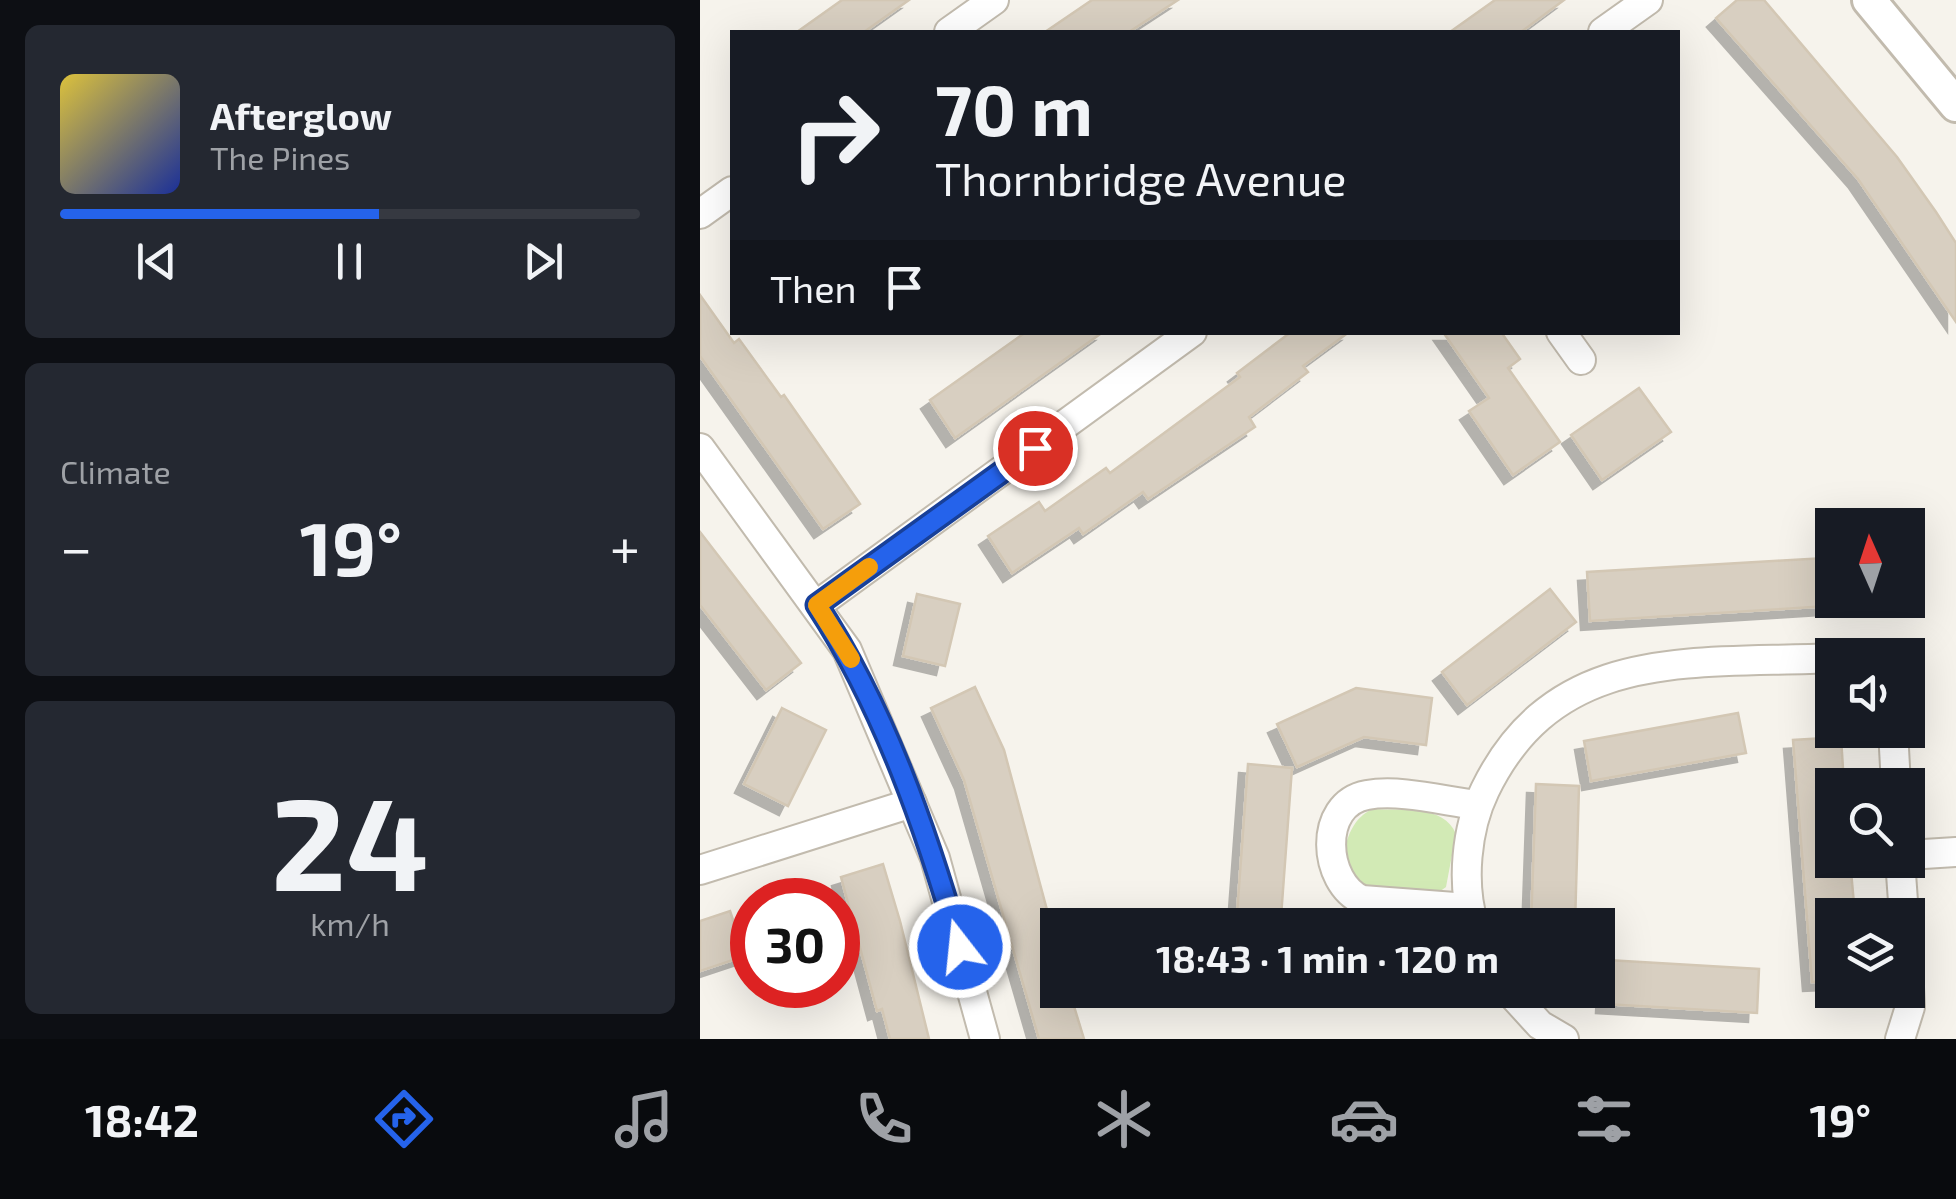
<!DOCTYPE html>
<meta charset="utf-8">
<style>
body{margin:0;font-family:"Exo 2",sans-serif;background:#242831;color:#f1f3f6;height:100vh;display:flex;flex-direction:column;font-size:38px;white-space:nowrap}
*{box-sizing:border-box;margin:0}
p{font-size:32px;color:#9ea1a6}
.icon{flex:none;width:55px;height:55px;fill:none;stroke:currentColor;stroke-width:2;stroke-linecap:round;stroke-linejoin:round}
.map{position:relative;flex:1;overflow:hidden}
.panel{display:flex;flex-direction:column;gap:25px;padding:25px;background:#0d0f14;width:700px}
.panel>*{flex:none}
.guide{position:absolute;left:30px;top:30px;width:950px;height:305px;border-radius:0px;box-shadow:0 10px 40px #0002;background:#171b24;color:#f1f3f6;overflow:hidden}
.needle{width:65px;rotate:357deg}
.controls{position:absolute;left:1115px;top:508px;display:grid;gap:20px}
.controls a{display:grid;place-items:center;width:110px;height:110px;border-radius:0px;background:#171b24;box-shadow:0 10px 40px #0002;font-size:50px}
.speed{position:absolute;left:30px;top:878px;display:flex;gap:20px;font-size:50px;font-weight:700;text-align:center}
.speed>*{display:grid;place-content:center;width:130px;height:130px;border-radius:50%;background:#171b24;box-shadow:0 10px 40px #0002;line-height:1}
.speed .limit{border:15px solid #d22;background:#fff;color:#111}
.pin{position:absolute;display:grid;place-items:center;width:85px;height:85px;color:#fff;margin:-42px;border:5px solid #fff;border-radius:50%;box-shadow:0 2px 10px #0007}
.me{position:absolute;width:110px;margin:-55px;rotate:344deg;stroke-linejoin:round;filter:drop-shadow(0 0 8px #0008)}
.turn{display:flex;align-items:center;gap:35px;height:210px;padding:0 40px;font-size:45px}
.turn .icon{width:130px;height:130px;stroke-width:2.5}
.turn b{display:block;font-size:70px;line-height:85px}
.then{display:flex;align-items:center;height:95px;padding:0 40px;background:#0003;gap:20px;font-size:38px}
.big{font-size:75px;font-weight:700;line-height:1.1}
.panel .widget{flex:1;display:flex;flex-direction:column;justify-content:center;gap:15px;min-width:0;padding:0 35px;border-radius:15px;background:#242831}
.panel .dial{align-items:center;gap:0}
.dial b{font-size:130px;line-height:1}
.song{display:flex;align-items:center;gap:30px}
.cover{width:120px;height:120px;border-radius:15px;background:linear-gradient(135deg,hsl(50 70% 55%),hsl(230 70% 35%))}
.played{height:10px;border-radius:5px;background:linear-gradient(90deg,#2563eb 55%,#363941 55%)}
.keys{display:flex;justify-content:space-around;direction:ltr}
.heat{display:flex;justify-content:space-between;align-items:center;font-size:55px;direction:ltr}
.trip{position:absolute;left:340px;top:908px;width:575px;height:100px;border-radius:0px;background:#171b24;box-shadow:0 10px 40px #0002;font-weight:700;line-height:100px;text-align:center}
.menu{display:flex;height:160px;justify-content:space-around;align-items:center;background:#090b0e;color:#9ea1a6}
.menu .icon{width:70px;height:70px}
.menu .active{color:#2563eb}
.menu b{font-size:45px;color:#f1f3f6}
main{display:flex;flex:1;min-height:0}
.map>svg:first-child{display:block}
.green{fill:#d2eab5}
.building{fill:#d8cfc1;stroke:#d3c7b4;stroke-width:2.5;filter:url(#shadow)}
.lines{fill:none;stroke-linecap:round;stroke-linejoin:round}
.minor-casing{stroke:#c2bbae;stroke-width:32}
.tertiary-casing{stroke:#c2bbae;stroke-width:38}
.minor{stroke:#fff;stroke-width:28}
.tertiary{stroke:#fff;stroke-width:32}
.route-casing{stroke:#184099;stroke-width:25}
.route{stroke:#2563eb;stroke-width:18}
.slow{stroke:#f59e0b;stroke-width:18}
</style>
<main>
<section class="panel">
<div class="widget">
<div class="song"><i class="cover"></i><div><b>Afterglow</b><p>The Pines</p></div></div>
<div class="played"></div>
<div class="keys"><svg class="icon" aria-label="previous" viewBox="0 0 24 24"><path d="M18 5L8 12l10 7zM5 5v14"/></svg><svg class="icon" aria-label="pause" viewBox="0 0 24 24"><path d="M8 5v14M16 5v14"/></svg><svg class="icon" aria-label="next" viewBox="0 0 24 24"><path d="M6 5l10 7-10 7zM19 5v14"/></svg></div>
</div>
<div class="widget"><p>Climate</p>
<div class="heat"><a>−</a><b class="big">19°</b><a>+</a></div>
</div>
<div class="widget dial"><b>24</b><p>km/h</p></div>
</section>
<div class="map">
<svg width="1256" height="1039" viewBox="0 0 1256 1039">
<defs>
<filter id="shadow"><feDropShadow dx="-9" dy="9" stdDeviation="0" flood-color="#0004"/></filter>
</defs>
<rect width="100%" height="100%" fill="#f6f3ec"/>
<path class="green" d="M673 809C701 811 744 804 756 834L746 887 739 892C717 891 686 894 665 887 631 874 645 819 673 809Z"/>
<g class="building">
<polygon points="142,0 209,0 164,32 97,32"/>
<polygon points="392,0 478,0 429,32 345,32"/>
<polygon points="795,0 864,0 821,32 750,32"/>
<polygon points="1037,0 1064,0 1197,157 1236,212 1256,243 1256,322 1158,179 1016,18"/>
<polygon points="0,295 34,343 39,339 81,397 84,395 160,504 123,529 0,356"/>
<polygon points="326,332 403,332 255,438 230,400"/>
<polygon points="591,332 649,332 603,366 608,372 549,417 555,427 448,499 443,492 383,534 379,528 312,573 288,536 339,502 345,511 406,468 410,473 540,377 537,373"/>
<polygon points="743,332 801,332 820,359 808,368 860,442 813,475 769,411 789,398"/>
<polygon points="939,388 971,432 902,480 871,435"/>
<polygon points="0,532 101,663 66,690 0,605"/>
<polygon points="1125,558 1128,606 890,621 887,572"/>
<polygon points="850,589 876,622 767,705 742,672"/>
<polygon points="217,594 260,604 245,666 203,656"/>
<polygon points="275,687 304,750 358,951 358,990 369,990 384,1039 339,1039 264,780 231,708"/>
<polygon points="656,688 732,698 726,745 664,737 597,767 577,724"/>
<polygon points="82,708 126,730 88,806 44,784"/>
<polygon points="1038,713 1046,753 891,781 884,741"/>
<polygon points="1141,737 1144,785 1132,785 1132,860 1150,860 1155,915 1132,915 1132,981 1112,982 1093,740"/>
<polygon points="548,764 592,768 581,917 537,914"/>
<polygon points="836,784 879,786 875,925 831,925"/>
<polygon points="183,864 200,921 229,1039 190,1039 182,1009 177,1011 141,877"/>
<polygon points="30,911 45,956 0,971 0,921"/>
<polygon points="907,960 1059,969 1057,1013 905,1004"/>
</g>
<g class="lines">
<g class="minor-casing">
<g id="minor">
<polyline points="249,32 294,0"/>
<polyline points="903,32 948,0"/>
<polyline points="0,214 32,191"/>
<polyline points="861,332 881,360"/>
<polyline points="0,448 147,650 235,858 285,1039"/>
<polyline points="117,605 492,332"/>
<polyline points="1193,730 1196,785"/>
<polyline points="1208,855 1256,852"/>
<polyline points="1200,860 1204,915"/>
<polyline points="0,870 212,803"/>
<path d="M768 908 662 900C623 883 617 804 667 795 700 789 744 801 777 805"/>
<path d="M774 925C761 884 766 829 785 790 856 644 994 665 1132 658"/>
<polyline points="808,990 840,1025 864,1039"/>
<polyline points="1200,1039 1210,1007 1208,968"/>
</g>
</g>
<g class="tertiary-casing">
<polyline id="tertiary" points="1169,0 1256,105"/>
</g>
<use href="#minor" class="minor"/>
<use href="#tertiary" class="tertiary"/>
</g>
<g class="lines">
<g class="route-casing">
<path id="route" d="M260 947C226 829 184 708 117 605L335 448"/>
</g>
<use href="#route" class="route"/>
<polyline class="slow" points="151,659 117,605 169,567"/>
</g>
</svg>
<div class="controls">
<a><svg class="needle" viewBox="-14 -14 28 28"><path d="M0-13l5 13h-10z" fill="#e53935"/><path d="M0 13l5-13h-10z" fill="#9ea1a6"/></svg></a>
<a><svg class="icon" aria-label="sound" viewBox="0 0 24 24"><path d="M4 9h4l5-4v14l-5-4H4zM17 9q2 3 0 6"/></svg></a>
<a><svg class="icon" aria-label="search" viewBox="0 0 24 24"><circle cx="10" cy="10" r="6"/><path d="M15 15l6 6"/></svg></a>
<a><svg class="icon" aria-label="layers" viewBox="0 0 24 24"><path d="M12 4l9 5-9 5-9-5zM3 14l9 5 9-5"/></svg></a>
</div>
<div class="speed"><div class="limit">30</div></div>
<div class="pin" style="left:335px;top:448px;background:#d93025"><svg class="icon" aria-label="arrive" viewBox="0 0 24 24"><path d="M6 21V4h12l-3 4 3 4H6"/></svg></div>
<svg class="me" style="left:260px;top:947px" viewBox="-20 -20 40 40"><circle r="17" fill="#2563eb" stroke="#fff" stroke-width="3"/><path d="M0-11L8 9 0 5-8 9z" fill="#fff"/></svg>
<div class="trip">18:43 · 1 min · 120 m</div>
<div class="guide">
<div class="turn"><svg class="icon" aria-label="right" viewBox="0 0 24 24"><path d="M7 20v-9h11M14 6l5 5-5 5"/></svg><div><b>70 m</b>Thornbridge Avenue</div></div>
<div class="then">Then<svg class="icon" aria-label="arrive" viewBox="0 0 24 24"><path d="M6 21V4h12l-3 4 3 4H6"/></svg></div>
</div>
</div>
</main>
<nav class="menu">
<b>18:42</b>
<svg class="icon active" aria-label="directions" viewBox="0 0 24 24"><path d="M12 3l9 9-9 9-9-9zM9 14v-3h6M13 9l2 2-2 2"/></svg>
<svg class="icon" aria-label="music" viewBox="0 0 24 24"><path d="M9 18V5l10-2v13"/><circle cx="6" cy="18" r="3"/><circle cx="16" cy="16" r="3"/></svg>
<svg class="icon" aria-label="phone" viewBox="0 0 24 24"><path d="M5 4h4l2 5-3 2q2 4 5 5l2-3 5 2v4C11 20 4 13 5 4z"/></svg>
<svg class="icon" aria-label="climate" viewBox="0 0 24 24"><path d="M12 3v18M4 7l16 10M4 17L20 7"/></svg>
<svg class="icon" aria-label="car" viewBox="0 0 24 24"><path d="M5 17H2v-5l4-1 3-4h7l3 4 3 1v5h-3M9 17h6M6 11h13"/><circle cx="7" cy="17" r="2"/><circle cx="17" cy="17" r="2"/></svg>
<svg class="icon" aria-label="filters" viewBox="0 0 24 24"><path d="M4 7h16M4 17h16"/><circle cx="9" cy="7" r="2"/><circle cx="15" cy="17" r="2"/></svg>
<b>19°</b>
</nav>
